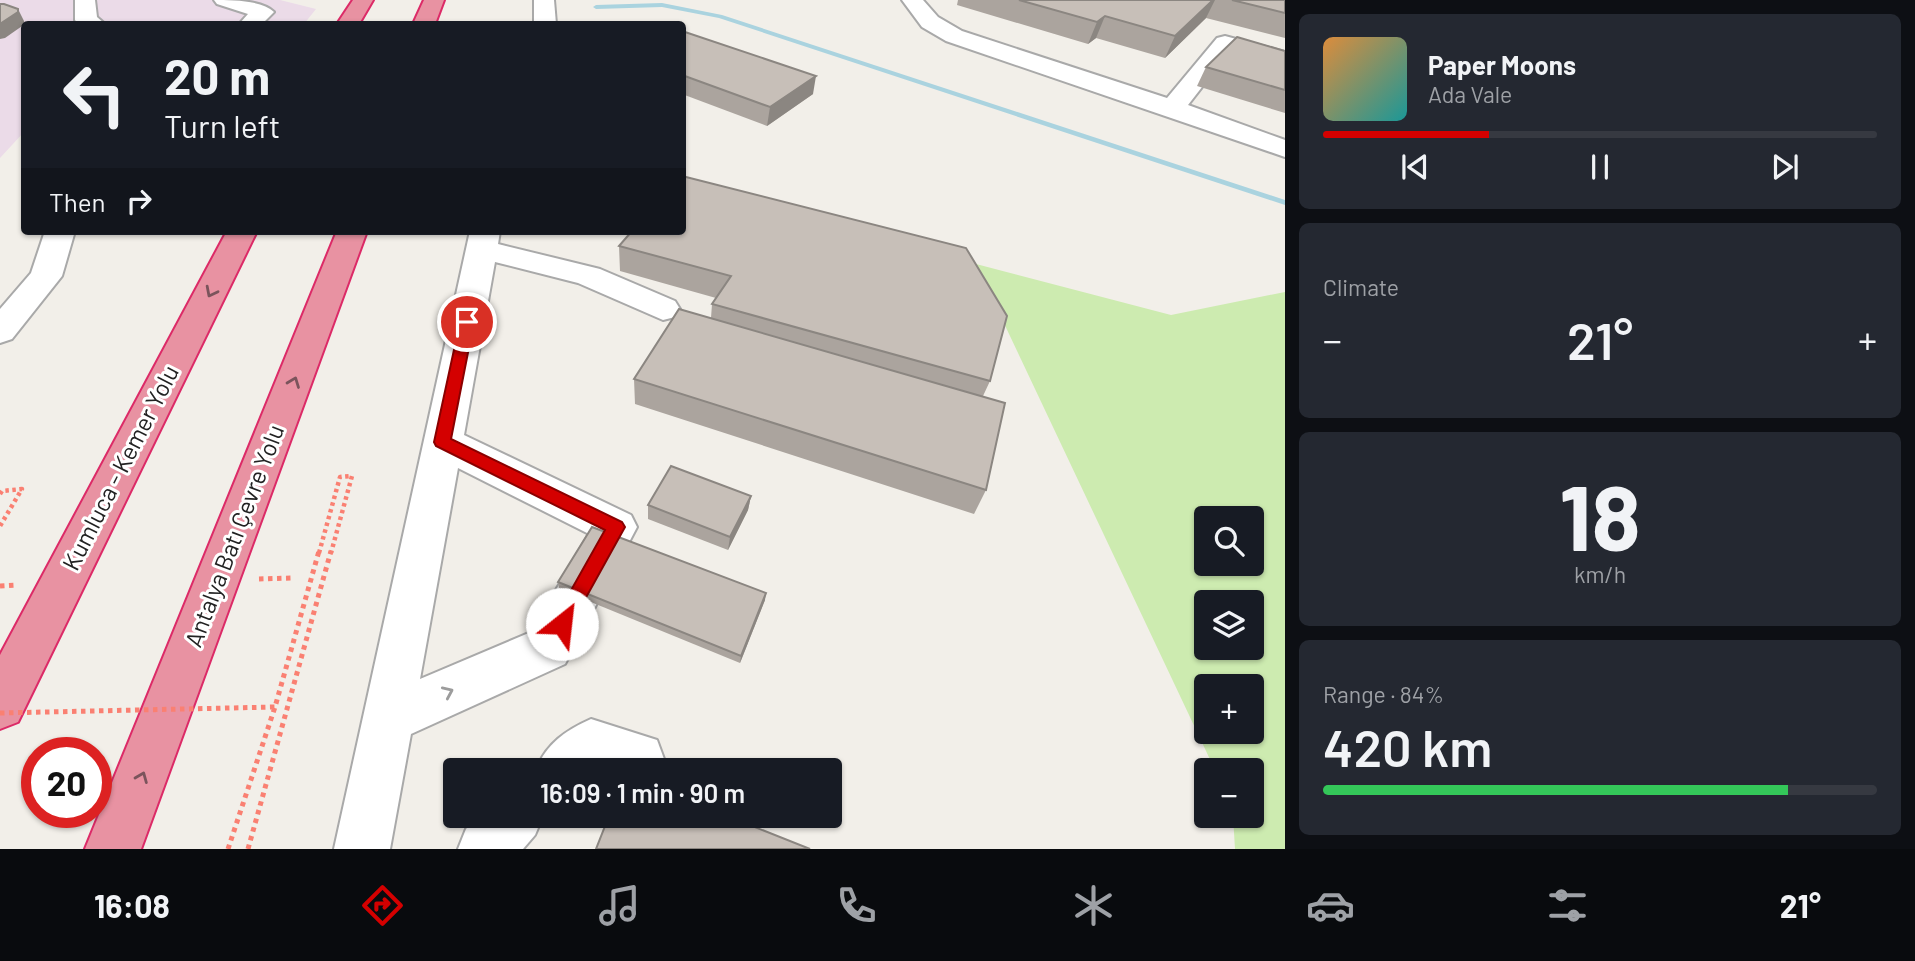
<!DOCTYPE html>
<meta charset="utf-8">
<style>
body{margin:0;font-family:Barlow,sans-serif;background:#242831;color:#f1f3f6;height:100vh;display:flex;flex-direction:column;font-size:26px;white-space:nowrap}
*{box-sizing:border-box;margin:0}
p{font-size:23px;color:#9ea1a6}
.icon{flex:none;width:38px;height:38px;fill:none;stroke:currentColor;stroke-width:2;stroke-linecap:round;stroke-linejoin:round}
.map{position:relative;flex:1;overflow:hidden}
.side{display:flex;flex-direction:column;gap:14px;padding:14px;background:#0d0f14;width:630px}
.side>*{flex:none}
.hud{position:absolute;left:21px;top:21px;width:665px;height:214px;border-radius:7px;box-shadow:0 2px 5px #0004;background:#171b24;color:#f1f3f6;overflow:hidden}
.fabs{position:absolute;left:1194px;top:506px;display:grid;gap:14px}
.fabs a{display:grid;place-items:center;width:70px;height:70px;border-radius:7px;background:#171b24;box-shadow:0 2px 5px #0004;font-size:35px}
.speed{position:absolute;left:21px;top:737px;display:flex;gap:14px;font-size:35px;font-weight:700;text-align:center}
.speed>*{display:grid;place-content:center;width:91px;height:91px;border-radius:50%;background:#171b24;box-shadow:0 2px 5px #0004;line-height:1}
.speed .limit{border:10px solid #d22;background:#fff;color:#111}
.pin{position:absolute;display:grid;place-items:center;width:60px;height:60px;color:#fff;margin:-30px;border:4px solid #fff;border-radius:50%;box-shadow:0 2px 7px #0007}
.me{position:absolute;width:77px;margin:-38px;rotate:29deg;stroke-linejoin:round;filter:drop-shadow(0 0 5px #0008)}
.turn{display:flex;align-items:center;gap:24px;height:147px;padding:0 28px;font-size:32px}
.turn .icon{width:91px;height:91px;stroke-width:2.5}
.turn b{display:block;font-size:49px;line-height:60px}
.then{display:flex;align-items:center;height:66px;padding:0 28px;background:#0003;gap:14px;font-size:26px}
.big{font-size:52px;font-weight:600;line-height:1.1}
.side .tile{flex:1;display:flex;flex-direction:column;justify-content:center;gap:10px;min-width:0;padding:0 24px;border-radius:10px;background:#242831}
.side .dial{align-items:center;gap:0}
.dial b{font-size:91px;line-height:1}
.song{display:flex;align-items:center;gap:21px}
.cover{width:84px;height:84px;border-radius:10px;background:linear-gradient(135deg,hsl(30 70% 55%),hsl(180 70% 35%))}
.played{height:7px;border-radius:4px;background:linear-gradient(90deg,#d40000 30%,#363941 30%)}
.keys{display:flex;justify-content:space-around;direction:ltr}
.heat{display:flex;justify-content:space-between;align-items:center;font-size:38px;direction:ltr}
.charge{height:10px;border-radius:5px;background:linear-gradient(90deg,#34c759 84%,#363941 0)}
.trip{position:absolute;left:443px;top:758px;width:399px;height:70px;border-radius:7px;background:#171b24;box-shadow:0 2px 5px #0004;font-weight:600;line-height:70px;text-align:center}
.menu{display:flex;height:112px;justify-content:space-around;align-items:center;background:#090b0e;color:#9ea1a6}
.menu .icon{width:49px;height:49px}
.menu .active{color:#d40000}
.menu b{font-size:32px;color:#f1f3f6}
main{display:flex;flex:1;min-height:0}
.map>svg:first-child{display:block}
.industrial{fill:#ebdbe8}
.grass{fill:#cdebb0;fill-rule:evenodd}
.lines{fill:none;stroke-linecap:round;stroke-linejoin:round}
.stream{fill:#aad3df;fill-rule:evenodd}
.minor-casing{stroke:#a9a9a9;stroke-width:4}
.highway-casing{stroke:#dc2a67;stroke-width:4}
.path-far1{stroke:#fa8072;stroke-width:4.5;stroke-dasharray:3.5 3.5;stroke-linecap:butt}
.path{stroke:#fa8072;stroke-width:5;stroke-dasharray:4.5 4.5;stroke-linecap:butt}
.minor{fill:#fff;fill-rule:evenodd}
.highway{fill:#e892a2;fill-rule:evenodd}
.path-bridge{stroke:#fa8072;stroke-width:5;stroke-dasharray:4.5 4.5;stroke-linecap:butt}
.wall{fill:#aba49e}
.shaded-wall{fill:#8b8681}
.building{fill:#c7bfb8;stroke:#8b8681;stroke-width:2}
.oneway{stroke:#7b545c}
.oneway2{stroke:#9c9c9c}
.route{fill:#d40000;stroke:#8a0000;stroke-width:2}
.labels{text-anchor:middle;stroke-width:6;stroke-linejoin:round;paint-order:stroke}
.street-label{font-size:24px;fill:#222;stroke:#fff}
</style>
<main>
<div class="map">
<svg width="1285" height="849" viewBox="0 0 1285 849">
<rect width="100%" height="100%" fill="#f2efe9"/>
<polygon class="industrial" points="0,0 280,0 316,9 304,24 24,24 24,132 0,158"/>
<path class="grass" d="M976 264 1171 315 1285 292V849H1235L1233 816H1251V770H1215ZM1206 518H1251V564H1206ZM1206 602H1251V648H1206ZM1206 686H1251V732H1206Z"/>
<g class="lines">
<polygon class="stream" points="662,3 722,15 1285,200 1285,205 719,18 662,7 596,9 593,7 596,5"/>
<g class="minor-casing">
<g id="minor">
<polygon points="75,0 95,0 97,17 105,24 78,24 75,20"/>
<path d="M214 0C231 0 262 0 274 12L262 24H239L248 14 217 4Z"/>
<polygon points="534,0 554,0 556,24 534,24"/>
<polygon points="902,0 923,0 938,17 962,31 1167,98 1217,38 1225,36 1285,52 1285,66 1230,51 1188,105 1285,140 1285,157 946,41 922,27"/>
<polygon points="45,231 75,231 62,276 12,339 0,343 0,309 31,273"/>
<path d="M470 231H500L498 244 600 269 675 301 680 309 675 317 663 320 578 283 495 262 464 435 631 515 637 527 565 664 411 734 390 849H334ZM458 468 589 534 531 632 420 679Z"/>
<path d="M591 719 657 740 664 759 660 770H536C546 744 566 730 591 719Z"/>
<polygon points="479,816 543,816 535,835 523,849 458,849 466,829"/>
</g>
</g>
<g class="highway-casing">
<g id="highway">
<polygon points="353,0 373,0 359,24 337,24"/>
<polygon points="424,0 444,0 435,24 413,24"/>
<polygon points="227,231 257,231 18,722 0,729 0,655"/>
<polygon points="337,231 367,231 141,849 85,849"/>
</g>
</g>
<g class="path-far1">
<polyline points="0,494 2,491 22,489 0,526"/>
<polyline points="319,553 340,477 352,476 331,553"/>
</g>
<g class="path">
<polyline points="259,579 293,578"/>
<polyline points="0,586 17,585"/>
<polyline points="228,849 275,707 319,551"/>
<polyline points="248,849 331,551"/>
</g>
<use href="#minor" class="minor"/>
<use href="#highway" class="highway"/>
<polyline class="path-bridge" points="0,713 275,707"/>
</g>
<g class="wall">
<polygon points="958,0 1285,0 1285,38 1206,18 1165,58 1096,38 1088,44 957,5"/>
<polygon points="682,31 813,94 767,126 682,94"/>
<polygon points="1285,51 1285,113 1197,86 1206,67"/>
<polygon points="632,231 990,381 983,396 986,490 974,514 635,404 634,379 711,318 712,304 716,298 620,271 619,246"/>
<polygon points="751,496 748,510 728,550 648,519 648,505"/>
<polygon points="558,582 765,600 740,663 559,589"/>
</g>
<g class="shaded-wall">
<polygon points="1213,0 1215,0 1206,18 1165,58 1175,36"/>
<polygon points="18,9 24,21 25,24 5,38 0,39 0,24"/>
<polygon points="1105,16 1096,38 1088,44 1097,22"/>
<polygon points="816,76 813,94 767,126 770,107"/>
<polygon points="751,496 748,510 728,550 730,537"/>
<polygon points="766,593 765,600 740,663 741,656"/>
</g>
<g class="building">
<polygon points="1019,0 1213,0 1175,36 1105,16 1097,22"/>
<polygon points="1232,0 1285,0 1285,13"/>
<polygon points="0,4 4,4 18,9 18,12 0,24"/>
<polygon points="682,31 816,76 770,107 682,75"/>
<polygon points="1237,37 1285,51 1285,90 1206,67"/>
<polygon points="682,176 966,248 1007,316 990,381 712,304 731,276 619,246 632,231 682,231"/>
<polygon points="679,309 1005,403 986,490 634,379"/>
<polygon points="671,466 751,496 730,537 648,505"/>
<polygon points="592,527 766,593 741,656 558,582"/>
<polygon points="609,816 727,816 810,849 596,849"/>
</g>
<defs><path id="oneway-chevron" d="M-2-3.5L2.5 0L-2 3.5" fill="none" stroke-width="1.6" stroke-linecap="round" stroke-linejoin="round" transform="scale(1.75)"/></defs>
<g class="oneway">
<use href="#oneway-chevron" transform="translate(211 292) rotate(117)"/>
<use href="#oneway-chevron" transform="translate(294 382) rotate(-69)"/>
<use href="#oneway-chevron" transform="translate(142 777) rotate(-68)"/>
</g>
<use class="oneway2" href="#oneway-chevron" transform="translate(448 692) rotate(-24)"/>
<polygon class="route" points="467,317 474,322 451,439 622,522 625,527 568,630 562,632 555,630 552,624 605,530 436,446 434,442 460,322"/>
<g class="labels">
<g class="street-label">
<text transform="translate(121 468) rotate(-63)" y="8">Kumluca - Kemer Yolu</text>
<text transform="translate(235 536) rotate(-69)" y="8">Antalya Batı Çevre Yolu</text>
</g>
</g>
</svg>
<div class="fabs">
<a><svg class="icon" aria-label="search" viewBox="0 0 24 24"><circle cx="10" cy="10" r="6"/><path d="M15 15l6 6"/></svg></a>
<a><svg class="icon" aria-label="layers" viewBox="0 0 24 24"><path d="M12 4l9 5-9 5-9-5zM3 14l9 5 9-5"/></svg></a>
<a>+</a>
<a>−</a>
</div>
<div class="speed"><div class="limit">20</div></div>
<div class="pin" style="left:467px;top:322px;background:#d93025"><svg class="icon" aria-label="arrive" viewBox="0 0 24 24"><path d="M6 21V4h12l-3 4 3 4H6"/></svg></div>
<svg class="me" style="left:562px;top:624px" viewBox="-20 -20 40 40"><circle r="19" fill="#fff"/><path d="M0-13L10 11 0 6-10 11z" fill="#d40000"/></svg>
<div class="trip">16:09 · 1 min · 90 m</div>
<div class="hud">
<div class="turn"><svg class="icon" aria-label="left" viewBox="0 0 24 24"><path d="M17 20v-9H6M10 6l-5 5 5 5"/></svg><div><b>20 m</b>Turn left</div></div>
<div class="then">Then<svg class="icon" aria-label="right" viewBox="0 0 24 24"><path d="M7 20v-9h11M14 6l5 5-5 5"/></svg></div>
</div>
</div>
<section class="side">
<div class="tile">
<div class="song"><i class="cover"></i><div><b>Paper Moons</b><p>Ada Vale</p></div></div>
<div class="played"></div>
<div class="keys"><svg class="icon" aria-label="previous" viewBox="0 0 24 24"><path d="M18 5L8 12l10 7zM5 5v14"/></svg><svg class="icon" aria-label="pause" viewBox="0 0 24 24"><path d="M8 5v14M16 5v14"/></svg><svg class="icon" aria-label="next" viewBox="0 0 24 24"><path d="M6 5l10 7-10 7zM19 5v14"/></svg></div>
</div>
<div class="tile"><p>Climate</p>
<div class="heat"><a>−</a><b class="big">21°</b><a>+</a></div>
</div>
<div class="tile dial"><b>18</b><p>km/h</p></div>
<div class="tile"><p>Range · 84%</p><b class="big">420 km</b><div class="charge"></div></div>
</section>
</main>
<nav class="menu">
<b>16:08</b>
<svg class="icon active" aria-label="directions" viewBox="0 0 24 24"><path d="M12 3l9 9-9 9-9-9zM9 14v-3h6M13 9l2 2-2 2"/></svg>
<svg class="icon" aria-label="music" viewBox="0 0 24 24"><path d="M9 18V5l10-2v13"/><circle cx="6" cy="18" r="3"/><circle cx="16" cy="16" r="3"/></svg>
<svg class="icon" aria-label="phone" viewBox="0 0 24 24"><path d="M5 4h4l2 5-3 2q2 4 5 5l2-3 5 2v4C11 20 4 13 5 4z"/></svg>
<svg class="icon" aria-label="climate" viewBox="0 0 24 24"><path d="M12 3v18M4 7l16 10M4 17L20 7"/></svg>
<svg class="icon" aria-label="car" viewBox="0 0 24 24"><path d="M5 17H2v-5l4-1 3-4h7l3 4 3 1v5h-3M9 17h6M6 11h13"/><circle cx="7" cy="17" r="2"/><circle cx="17" cy="17" r="2"/></svg>
<svg class="icon" aria-label="filters" viewBox="0 0 24 24"><path d="M4 7h16M4 17h16"/><circle cx="9" cy="7" r="2"/><circle cx="15" cy="17" r="2"/></svg>
<b>21°</b>
</nav>
